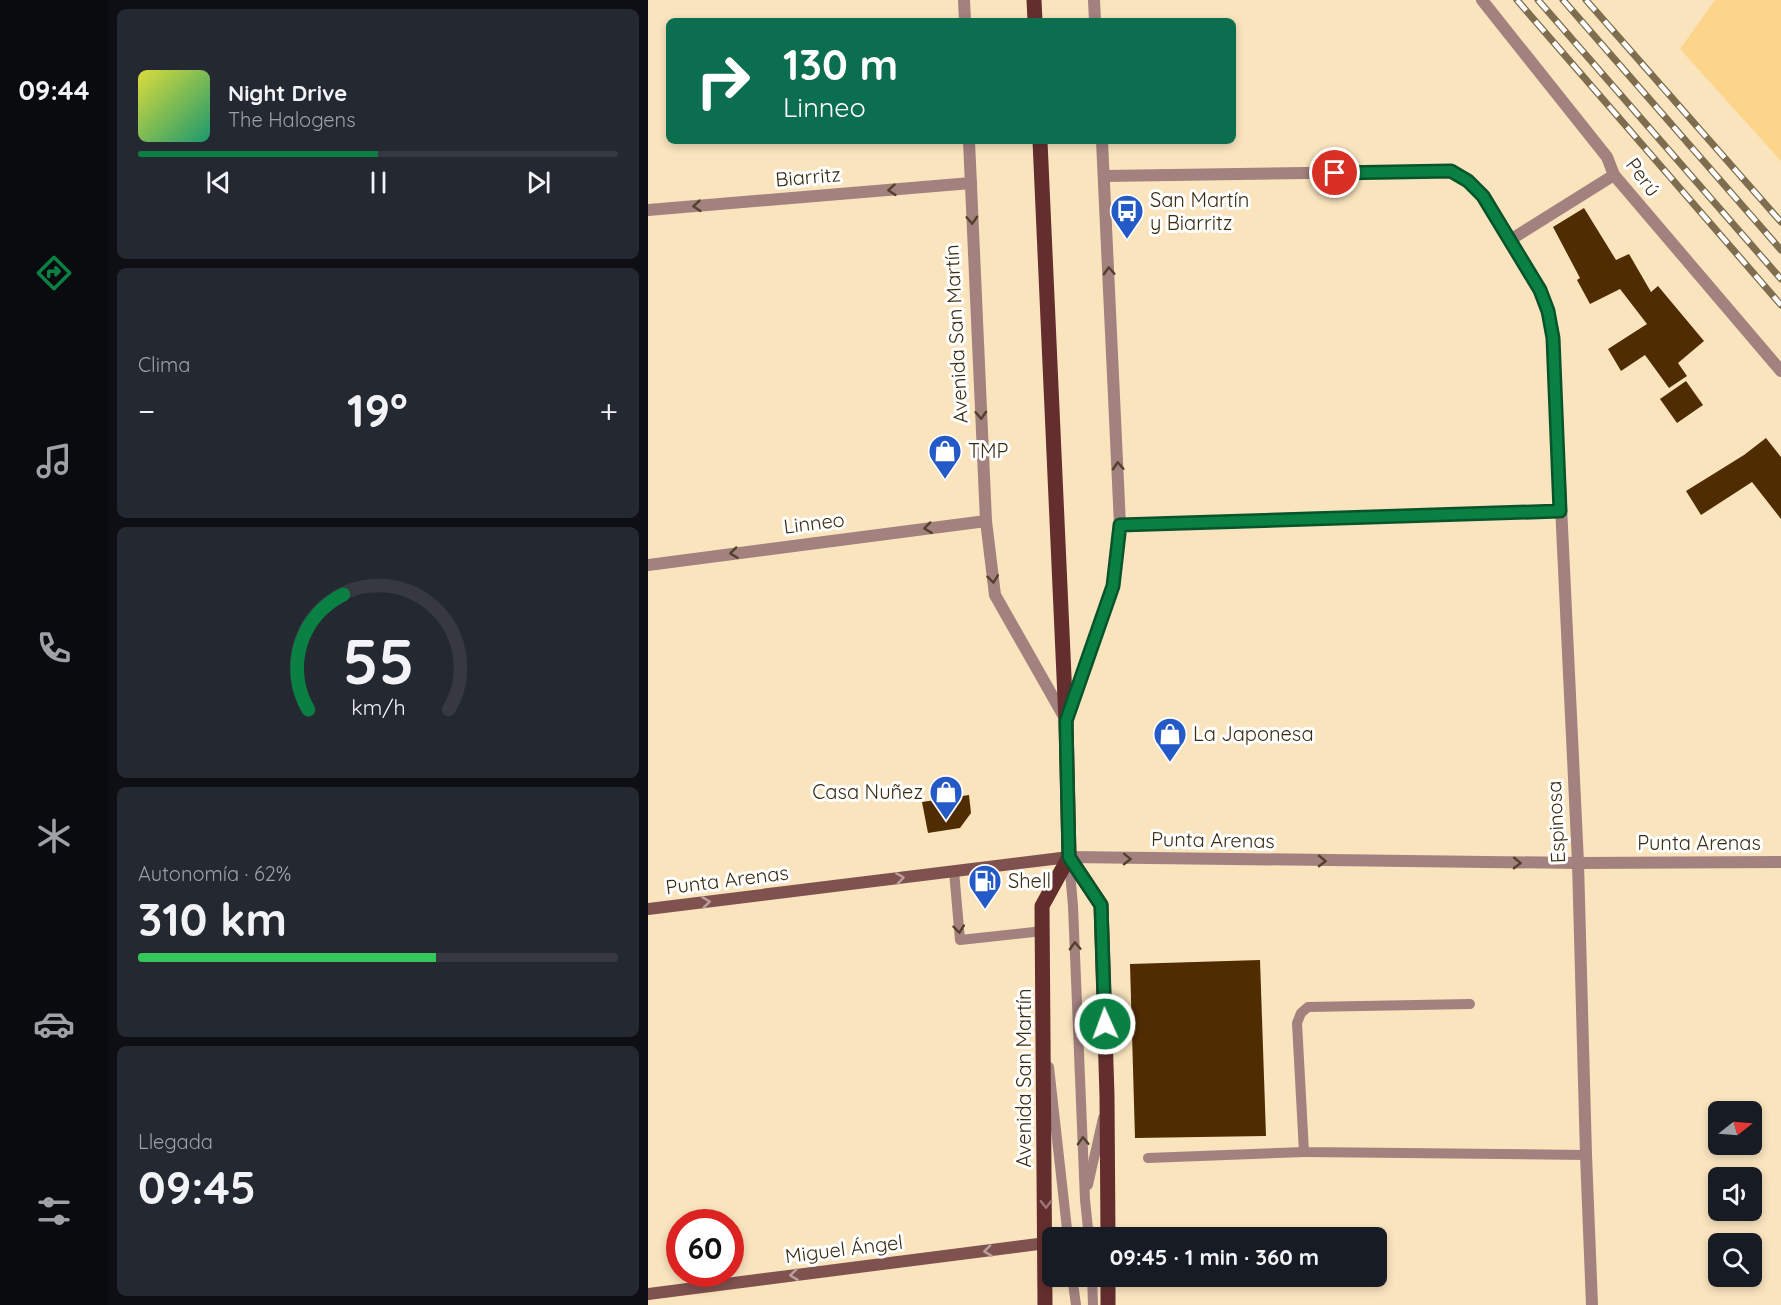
<!DOCTYPE html>
<html lang="es">
<meta charset="utf-8">
<style>
body{margin:0;font-family:Quicksand,sans-serif;background:#242831;color:#f1f3f6;height:100vh;display:flex;flex-direction:column;font-size:22px;white-space:nowrap}
*{box-sizing:border-box;margin:0}
p{font-size:20px;color:#9ea1a6}
.icon{flex:none;width:33px;height:33px;fill:none;stroke:currentColor;stroke-width:2;stroke-linecap:round;stroke-linejoin:round}
.map{position:relative;flex:1;overflow:hidden}
.sheet{display:flex;flex-direction:column;gap:9px;padding:9px;background:#0d0f14;width:540px}
.sheet>*{flex:none}
.banner{position:absolute;left:18px;top:18px;width:570px;height:126px;border-radius:9px;box-shadow:0 3px 9px #0003;background:#0b6e4f;color:#fff;overflow:hidden}
.needle{width:39px;rotate:73deg}
.buttons{position:absolute;left:1060px;top:1101px;display:grid;gap:12px}
.buttons a{display:grid;place-items:center;width:54px;height:54px;border-radius:9px;background:#171b24;box-shadow:0 3px 9px #0003;font-size:30px}
.speed{position:absolute;left:18px;top:1209px;display:flex;gap:12px;font-size:30px;font-weight:700;text-align:center}
.speed>*{display:grid;place-content:center;width:78px;height:78px;border-radius:50%;background:#171b24;box-shadow:0 3px 9px #0003;line-height:1}
.speed .limit{border:9px solid #d22;background:#fff;color:#111}
.pin{position:absolute;display:grid;place-items:center;width:51px;height:51px;color:#fff;margin:-26px;border:3px solid #fff;border-radius:50%;box-shadow:0 2px 6px #0007}
.me{position:absolute;width:66px;margin:-33px;rotate:358deg;stroke-linejoin:round;filter:drop-shadow(0 0 4px #0008)}
.turn{display:flex;align-items:center;gap:21px;height:126px;padding:0 18px;font-size:27px}
.turn .icon{width:78px;height:78px;stroke-width:2.5}
.turn b{display:block;font-size:42px;line-height:51px}
.big{font-size:45px;font-weight:700;line-height:1.1}
.sheet .tile{flex:1;display:flex;flex-direction:column;justify-content:center;gap:9px;min-width:0;padding:0 21px;border-radius:9px;background:#242831}
.sheet .dial{align-items:center;gap:0}
.dial svg{height:156px;overflow:visible;fill:none;stroke:#363941;stroke-width:7;stroke-linecap:round;text-anchor:middle}
.dial text{fill:#f1f3f6;stroke:none}
.song{display:flex;align-items:center;gap:18px}
.cover{width:72px;height:72px;border-radius:9px;background:linear-gradient(135deg,hsl(60 70% 55%),hsl(160 70% 35%))}
.played{height:6px;border-radius:3px;background:linear-gradient(90deg,#0b8043 50%,#363941 50%)}
.keys{display:flex;justify-content:space-around;direction:ltr}
.heat{display:flex;justify-content:space-between;align-items:center;font-size:33px;direction:ltr}
.charge{height:9px;border-radius:4px;background:linear-gradient(90deg,#34c759 62%,#363941 0)}
.trip{position:absolute;left:394px;top:1227px;width:345px;height:60px;border-radius:9px;background:#171b24;box-shadow:0 3px 9px #0003;font-weight:700;line-height:60px;text-align:center}
main{display:flex;flex:1;min-height:0}
.tab-bar{display:flex;flex-direction:column;width:108px;justify-content:space-around;align-items:center;background:#090b0e;color:#9ea1a6}
.tab-bar .icon{width:42px;height:42px}
.tab-bar .on{color:#0b8043}
.tab-bar b{font-size:27px;color:#f1f3f6}
.map>svg:first-child{display:block}
.built{fill:#fcd58b}
.building{fill:#502c03}
.lines{fill:none;stroke-linecap:round;stroke-linejoin:round}
.lane{stroke:#a2817f;stroke-width:10}
.street{stroke:#a2817f;stroke-width:12}
.secondary{stroke:#7f514f;stroke-width:12}
.primary{stroke:#642e2e;stroke-width:15}
.rail-casing{stroke:#7e6e4f;stroke-width:7}
.rail{stroke:#fff;stroke-width:4.5;stroke-dasharray:14;stroke-linecap:butt}
.oneway{stroke:#54412c}
.oneway2{stroke:#b99f9e}
.oneway3{stroke:#9a7777}
.route-casing{stroke:#07532c;stroke-width:15}
.route{stroke:#0b8043;stroke-width:10}
.labels{text-anchor:middle;stroke-width:6;stroke-linejoin:round;paint-order:stroke}
.street-label{font-size:20px;fill:#3a2c11;stroke:#fff}
.poi-label{font-size:20px;fill:#3a2c11;stroke:#fff;text-anchor:start}
</style>
<main>
<nav class="tab-bar">
<b>09:44</b>
<svg class="icon on" aria-label="directions" viewBox="0 0 24 24"><path d="M12 3l9 9-9 9-9-9zM9 14v-3h6M13 9l2 2-2 2"/></svg>
<svg class="icon" aria-label="music" viewBox="0 0 24 24"><path d="M9 18V5l10-2v13"/><circle cx="6" cy="18" r="3"/><circle cx="16" cy="16" r="3"/></svg>
<svg class="icon" aria-label="phone" viewBox="0 0 24 24"><path d="M5 4h4l2 5-3 2q2 4 5 5l2-3 5 2v4C11 20 4 13 5 4z"/></svg>
<svg class="icon" aria-label="climate" viewBox="0 0 24 24"><path d="M12 3v18M4 7l16 10M4 17L20 7"/></svg>
<svg class="icon" aria-label="car" viewBox="0 0 24 24"><path d="M5 17H2v-5l4-1 3-4h7l3 4 3 1v5h-3M9 17h6M6 11h13"/><circle cx="7" cy="17" r="2"/><circle cx="17" cy="17" r="2"/></svg>
<svg class="icon" aria-label="filters" viewBox="0 0 24 24"><path d="M4 7h16M4 17h16"/><circle cx="9" cy="7" r="2"/><circle cx="15" cy="17" r="2"/></svg>
</nav>
<section class="sheet">
<div class="tile">
<div class="song"><i class="cover"></i><div><b>Night Drive</b><p>The Halogens</p></div></div>
<div class="played"></div>
<div class="keys"><svg class="icon" aria-label="previous" viewBox="0 0 24 24"><path d="M18 5L8 12l10 7zM5 5v14"/></svg><svg class="icon" aria-label="pause" viewBox="0 0 24 24"><path d="M8 5v14M16 5v14"/></svg><svg class="icon" aria-label="next" viewBox="0 0 24 24"><path d="M6 5l10 7-10 7zM19 5v14"/></svg></div>
</div>
<div class="tile"><p>Clima</p>
<div class="heat"><a>−</a><b class="big">19°</b><a>+</a></div>
</div>
<div class="tile dial"><svg viewBox="0 0 100 80">
<path d="M14 69A42 42 0 1 1 86 69"/>
<path d="M14 69A42 42 0 0 1 32 10" stroke="#0b8043"/>
<text x="50" y="56" font-size="32" font-weight="700">55</text>
<text x="50" y="72" font-size="11">km/h</text>
</svg></div>
<div class="tile"><p>Autonomía · 62%</p><b class="big">310 km</b><div class="charge"></div></div>
<div class="tile"><p>Llegada</p><b class="big">09:45</b></div>
</section>
<div class="map">
<svg width="1133" height="1305" viewBox="0 0 1133 1305">
<rect width="100%" height="100%" fill="#f9e4be"/>
<polygon class="built" points="1067,0 1133,0 1133,161 1032,49"/>
<g class="building">
<polygon points="936,208 968,260 981,254 1003,292 1010,286 1056,341 1030,363 1039,376 1021,388 997,355 973,371 960,349 999,324 972,289 942,304 929,280 932,278 905,227"/>
<polygon points="1038,381 1055,405 1029,423 1012,399"/>
<polygon points="1118,438 1133,457 1133,519 1104,482 1053,515 1038,491 1096,455"/>
<polygon points="321,795 323,813 312,828 280,833 274,802"/>
<polygon points="612,960 618,1136 487,1138 482,964"/>
</g>
<g class="lines">
<g class="lane">
<polyline points="421,860 425,906 437,1200 441,1238"/>
<polyline points="306,871 312,940 395,931"/>
<polyline points="822,1004 660,1007 653,1013 649,1023 656,1152 938,1155"/>
<polyline points="401,1067 420,1238"/>
<polyline points="500,1158 656,1152"/>
<polyline points="440,1185 455,1118"/>
<polyline points="424,1276 428,1305"/>
<polyline points="444,1276 445,1305"/>
</g>
<g class="street">
<polyline points="316,0 317,21"/>
<polyline points="446,0 447,21"/>
<polyline points="834,0 959,157 966,175 1133,371"/>
<polyline points="321,141 338,521 347,595 418,720"/>
<polyline points="456,176 803,171 820,181 835,196 892,290 900,311 905,338 930,863 938,1155 944,1305"/>
<polyline points="0,210 323,183"/>
<polyline points="862,240 966,175"/>
<polyline points="472,525 912,511"/>
<polyline points="0,565 338,521"/>
<polyline points="419,717 465,586 472,525 454,141"/>
<polyline points="421,857 930,863 1133,862"/>
</g>
<g class="secondary">
<polyline points="0,909 421,857"/>
<polyline points="0,1294 398,1243"/>
</g>
<g class="primary">
<polyline points="386,0 387,21"/>
<polyline points="392,141 418,721 421,857 394,906 397,1305"/>
<polyline points="421,857 453,905 459,1096 460,1238"/>
<polyline points="460,1276 460,1305"/>
</g>
<g class="rail-casing">
<g id="rail">
<polyline points="869,0 1133,305"/>
<polyline points="890,0 1133,279"/>
<polyline points="915,0 1133,250"/>
<polyline points="938,0 1133,222"/>
</g>
</g>
<use href="#rail" class="rail"/>
</g>
<defs><path id="oneway-chevron" d="M-2-3.5L2.5 0L-2 3.5" fill="none" stroke-width="1.6" stroke-linecap="round" stroke-linejoin="round" transform="scale(1.5)"/></defs>
<g class="oneway">
<use href="#oneway-chevron" transform="translate(244 190) rotate(175)"/>
<use href="#oneway-chevron" transform="translate(49 206) rotate(175)"/>
<use href="#oneway-chevron" transform="translate(324 220) rotate(87)"/>
<use href="#oneway-chevron" transform="translate(461 271) rotate(-93)"/>
<use href="#oneway-chevron" transform="translate(333 415) rotate(87)"/>
<use href="#oneway-chevron" transform="translate(470 466) rotate(-93)"/>
<use href="#oneway-chevron" transform="translate(280 528) rotate(173)"/>
<use href="#oneway-chevron" transform="translate(86 553) rotate(173)"/>
<use href="#oneway-chevron" transform="translate(345 579) rotate(83)"/>
<use href="#oneway-chevron" transform="translate(479 859) rotate(1)"/>
<use href="#oneway-chevron" transform="translate(674 861) rotate(1)"/>
<use href="#oneway-chevron" transform="translate(869 863) rotate(1)"/>
<use href="#oneway-chevron" transform="translate(311 929) rotate(84)"/>
<use href="#oneway-chevron" transform="translate(427 946) rotate(-92)"/>
<use href="#oneway-chevron" transform="translate(435 1141) rotate(-92)"/>
</g>
<g class="oneway2">
<use href="#oneway-chevron" transform="translate(252 878) rotate(-8)"/>
<use href="#oneway-chevron" transform="translate(58 902) rotate(-7)"/>
<use href="#oneway-chevron" transform="translate(340 1251) rotate(173)"/>
<use href="#oneway-chevron" transform="translate(146 1275) rotate(173)"/>
</g>
<use class="oneway3" href="#oneway-chevron" transform="translate(398 1204) rotate(90)"/>
<g class="lines">
<g class="route-casing">
<polyline id="route" points="457,1024 453,905 421,857 418,721 465,586 472,525 912,511 905,338 900,311 892,290 835,196 820,181 803,171 687,173"/>
</g>
<use href="#route" class="route"/>
</g>
<defs>
<g id="bus-pin" transform="scale(1.725)"><path d="M0 17L-7.5 6A9.5 9.5 0 1 1 7.5 6Z" fill="#235ac7" stroke="#fff"/><path d="M-5-6H5V4H4V6H2V4H-2V6H-4V4H-5ZM-3.5-4V0h7V-4ZM-3.5 1.2v1.5H-2V1.2ZM2 1.2v1.5H3.5V1.2Z" fill="#fff"/></g>
<g id="shop-pin" transform="scale(1.725)"><path d="M0 17L-7.5 6A9.5 9.5 0 1 1 7.5 6Z" fill="#235ac7" stroke="#fff"/><path d="M-5-2.5h2.3a2.7 3.5 0 0 1 5.4 0H5L5.5 6h-11ZM-1.5-2.5h3a1.5 2.3 0 0 0-3 0Z" fill="#fff"/></g>
<g id="fuel-pin" transform="scale(1.725)"><path d="M0 17L-7.5 6A9.5 9.5 0 1 1 7.5 6Z" fill="#235ac7" stroke="#fff"/><path d="M-5.5-6h7V0h2V4h1.3V-2.5L3-4.5l.8-.8L6-3V5H2.5V1h-1V6h-7ZM-4.2-4.7v3.2H.2V-4.7Z" fill="#fff"/></g>
</defs>
<g fill-rule="evenodd">
<use href="#bus-pin" x="479" y="211"/>
<use href="#shop-pin" x="297" y="451"/>
<use href="#shop-pin" x="522" y="734"/>
<use href="#shop-pin" x="298" y="792"/>
<use href="#fuel-pin" x="337" y="881"/>
</g>
<g class="labels">
<g class="street-label">
<text transform="translate(160 177) rotate(-5)" y="7">Biarritz</text>
<text transform="translate(995 177) rotate(53)" y="7">Perú</text>
<text transform="translate(308 334) rotate(-93)" y="7">Avenida San Martín</text>
<text transform="translate(166 523) rotate(-7)" y="7">Linneo</text>
<text transform="translate(908 822) rotate(-93)" y="7">Espinosa</text>
<text transform="translate(565 840) rotate(1)" y="7">Punta Arenas</text>
<text x="1051" y="850">Punta Arenas</text>
<text transform="translate(79 880) rotate(-7)" y="7">Punta Arenas</text>
<text transform="translate(376 1078) rotate(-90)" y="7">Avenida San Martín</text>
<text transform="translate(196 1249) rotate(-7)" y="7">Miguel Ángel</text>
</g>
<g class="poi-label">
<text x="502" y="207">San Martín<tspan x="502" dy="23">y Biarritz</tspan></text>
<text x="320" y="458">TMP</text>
<text x="545" y="741">La Japonesa</text>
<text x="275" y="799" text-anchor="end">Casa Nuñez</text>
<text x="360" y="888">Shell</text>
</g>
</g>
</svg>
<div class="buttons">
<a><svg class="needle" viewBox="-14 -14 28 28"><path d="M0-13l5 13h-10z" fill="#e53935"/><path d="M0 13l5-13h-10z" fill="#9ea1a6"/></svg></a>
<a><svg class="icon" aria-label="sound" viewBox="0 0 24 24"><path d="M4 9h4l5-4v14l-5-4H4zM17 9q2 3 0 6"/></svg></a>
<a><svg class="icon" aria-label="search" viewBox="0 0 24 24"><circle cx="10" cy="10" r="6"/><path d="M15 15l6 6"/></svg></a>
</div>
<div class="speed"><div class="limit">60</div></div>
<div class="pin" style="left:687px;top:173px;background:#d93025"><svg class="icon" aria-label="arrive" viewBox="0 0 24 24"><path d="M6 21V4h12l-3 4 3 4H6"/></svg></div>
<svg class="me" style="left:457px;top:1024px" viewBox="-20 -20 40 40"><circle r="17" fill="#0b8043" stroke="#fff" stroke-width="3"/><path d="M0-11L8 9 0 5-8 9z" fill="#fff"/></svg>
<div class="trip">09:45 · 1 min · 360 m</div>
<div class="banner">
<div class="turn"><svg class="icon" aria-label="right" viewBox="0 0 24 24"><path d="M7 20v-9h11M14 6l5 5-5 5"/></svg><div><b>130 m</b>Linneo</div></div>
</div>
</div>
</main>
